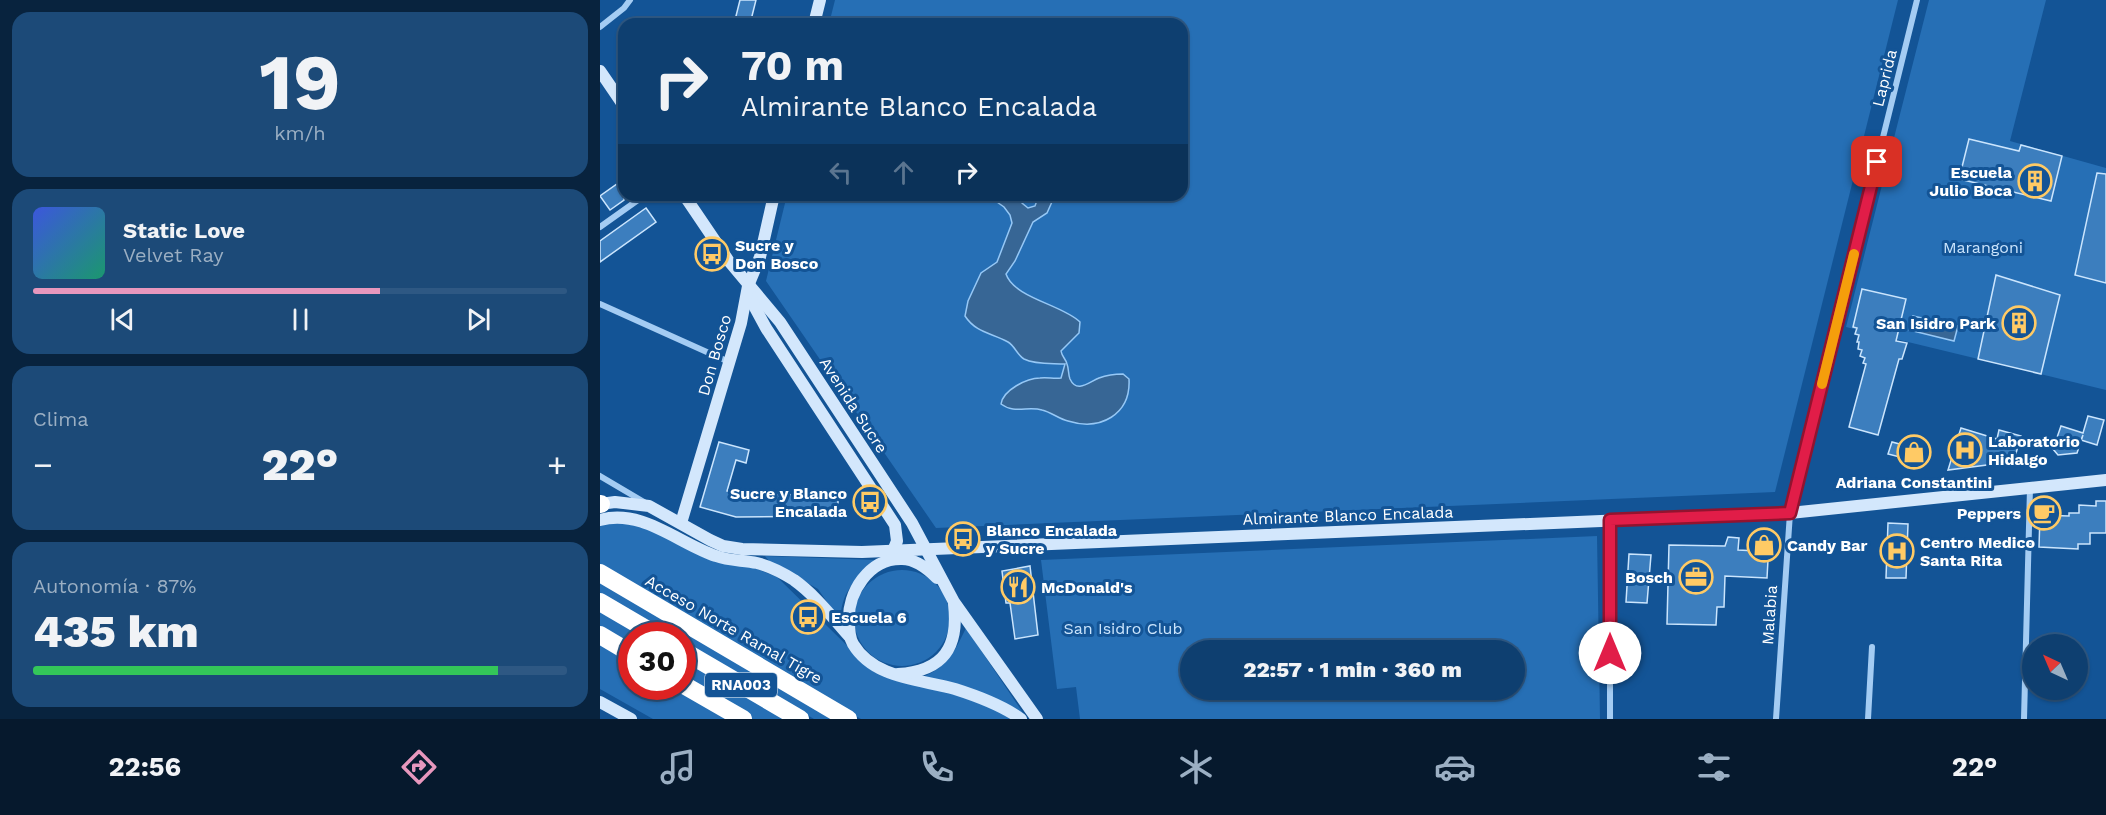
<!DOCTYPE html>
<html lang="es">
<meta charset="utf-8">
<style>
body{margin:0;font-family:"Work Sans",sans-serif;background:#1c4a78;color:#f1f3f6;height:100vh;display:flex;flex-direction:column;font-size:22px;white-space:nowrap}
*{box-sizing:border-box;margin:0}
p{font-size:20px;color:#9bafc3}
.icon{flex:none;width:33px;height:33px;fill:none;stroke:currentColor;stroke-width:2;stroke-linecap:round;stroke-linejoin:round}
.map{position:relative;flex:1;overflow:hidden}
.panel{display:flex;flex-direction:column;gap:12px;padding:12px;background:#08233e;width:600px}
.panel>*{flex:none}
.guide{position:absolute;left:18px;top:18px;width:570px;height:183px;border-radius:18px;box-shadow:0 2px 4px #0004,0 0 0 2px #2e5883;background:#0e3f70;color:#f1f3f6;overflow:hidden}
.needle{width:39px;rotate:316deg}
.tools{position:absolute;left:1422px;top:634px;display:grid;gap:12px}
.tools a{display:grid;place-items:center;width:66px;height:66px;border-radius:50%;background:#0e3f70;box-shadow:0 2px 4px #0004,0 0 0 2px #2e5883;font-size:30px}
.speed{position:absolute;left:18px;top:622px;display:flex;gap:12px;font-size:30px;font-weight:700;text-align:center}
.speed>*{display:grid;place-content:center;width:78px;height:78px;border-radius:50%;background:#0e3f70;box-shadow:0 2px 4px #0004,0 0 0 2px #2e5883;line-height:1}
.speed .limit{border:9px solid #d22;background:#fff;color:#111}
.pin{position:absolute;display:grid;place-items:center;width:51px;height:51px;color:#fff;margin:-26px;border-radius:12px;box-shadow:0 3px 9px #0006}
.me{position:absolute;width:66px;margin:-33px;rotate:0deg;stroke-linejoin:round;filter:drop-shadow(0 0 4px #0008)}
.turn{display:flex;align-items:center;gap:21px;height:126px;padding:0 24px;font-size:27px}
.turn .icon{width:78px;height:78px;stroke-width:2.5}
.turn b{display:block;font-size:42px;line-height:51px}
.lanes{display:flex;align-items:center;height:57px;padding:0 24px;background:#0003;justify-content:center;gap:30px;direction:ltr}
.lanes .off{opacity:.35}
.big{font-size:45px;font-weight:800;line-height:1.1}
.panel .card{flex:1;display:flex;flex-direction:column;justify-content:center;gap:9px;min-width:0;padding:0 21px;border-radius:18px;background:#1c4a78}
.panel .dial{align-items:center;gap:0}
.dial b{font-size:78px;line-height:1}
.song{display:flex;align-items:center;gap:18px}
.cover{width:72px;height:72px;border-radius:9px;background:linear-gradient(135deg,hsl(230 70% 55%),hsl(160 70% 35%))}
.played{height:6px;border-radius:3px;background:linear-gradient(90deg,#e797bd 65%,#2e5883 65%)}
.keys{display:flex;justify-content:space-around;direction:ltr}
.heat{display:flex;justify-content:space-between;align-items:center;font-size:33px;direction:ltr}
.charge{height:9px;border-radius:4px;background:linear-gradient(90deg,#34c759 87%,#2e5883 0)}
.trip{position:absolute;left:580px;top:640px;width:345px;height:60px;border-radius:30px;background:#0e3f70;box-shadow:0 2px 4px #0004,0 0 0 2px #2e5883;font-weight:800;line-height:60px;text-align:center}
.dock{display:flex;height:96px;justify-content:space-around;align-items:center;background:#06192d;color:#9bafc3}
.dock .icon{width:42px;height:42px}
.dock .active{color:#e797bd}
.dock b{font-size:27px;color:#f1f3f6}
main{display:flex;flex:1;min-height:0}
.map>svg:first-child{display:block}
.green{fill:#266fb5;fill-rule:evenodd}
.water{fill:#376695;stroke:#96c8f6;stroke-width:1.5}
.building{fill:#3c7ebe;stroke:#cbe5fd;stroke-width:1.5}
.lines{fill:none;stroke-linecap:round;stroke-linejoin:round}
.street{stroke:#a4ccf3;stroke-width:6}
.secondary{stroke:#d3e7fc;stroke-width:12}
.highway{stroke:#fff;stroke-width:18}
.route-casing{stroke:#92132f;stroke-width:15}
.route{stroke:#e11d48;stroke-width:10}
.slow{stroke:#f59e0b;stroke-width:10}
.labels{text-anchor:middle;stroke-width:6;stroke-linejoin:round;paint-order:stroke}
.shield{fill:#135496;stroke:#b8cce0;stroke-width:1.5}
.shield-label{font-size:15px;font-weight:bold;fill:#fff}
.street-label{font-size:16px;fill:#fff;stroke:#135496}
.poi-label{font-size:16px;font-weight:bold;fill:#fff;stroke:#135496;text-anchor:start}
.park-label{font-size:16px;fill:#cbe5fd;stroke:#135496}
</style>
<main>
<section class="panel">
<div class="card dial"><b>19</b><p>km/h</p></div>
<div class="card">
<div class="song"><i class="cover"></i><div><b>Static Love</b><p>Velvet Ray</p></div></div>
<div class="played"></div>
<div class="keys"><svg class="icon" aria-label="previous" viewBox="0 0 24 24"><path d="M18 5L8 12l10 7zM5 5v14"/></svg><svg class="icon" aria-label="pause" viewBox="0 0 24 24"><path d="M8 5v14M16 5v14"/></svg><svg class="icon" aria-label="next" viewBox="0 0 24 24"><path d="M6 5l10 7-10 7zM19 5v14"/></svg></div>
</div>
<div class="card"><p>Clima</p>
<div class="heat"><a>−</a><b class="big">22°</b><a>+</a></div>
</div>
<div class="card"><p>Autonomía · 87%</p><b class="big">435 km</b><div class="charge"></div></div>
</section>
<div class="map">
<svg width="1506" height="719" viewBox="0 0 1506 719">
<rect width="100%" height="100%" fill="#135496"/>
<g class="green">
<polygon points="235,0 1298,0 1175,492 336,528 166,281 187,195 582,195 582,24 229,24"/>
<polygon points="1329,0 1446,0 1410,141 1506,168 1506,390 1246,327"/>
<polygon points="14,520 48,526 177,577 274,672 299,681 352,693 399,711 410,719 261,719 0,566 0,523"/>
<path d="M997 536 1000 719H480L476 687 457 689 441 560ZM591 651H915V690H591Z"/>
<path d="M165 556 277 560C256 577 239 594 241 622L218 589 169 561Z"/>
<circle cx="302" cy="618" r="48"/>
<polygon points="0,582 237,719 214,719 83,641 82,636 73,636 0,595"/>
<polygon points="0,610 45,636 32,636 31,650 0,632"/>
<path d="M366 628 425 716 322 677C347 668 355 651 366 628Z"/>
<polygon points="0,645 31,663 32,687 74,687 131,719 53,719 0,689"/>
<polygon points="83,658 189,719 152,719 83,679"/>
</g>
<g class="water">
<path d="M387 195H420L422 203 428 208 435 206 439 195H455L447 213 433 222 415 261 406 274C414 298 463 305 480 322L479 333 461 351C462 357 466 359 467 364 469 369 468 374 470 379 477 394 489 382 499 378 507 375 515 374 523 374L529 379C531 415 500 431 468 421 459 419 451 412 442 410 428 406 414 414 401 404 403 390 427 378 440 378 447 377 454 379 461 378L465 364C453 363 436 365 424 359 417 355 415 346 408 342 392 333 376 333 365 316L368 301 381 273 397 262 412 223 410 215 404 207Z"/>
<polygon points="1313,316 1358,326 1354,341 1309,330"/>
</g>
<g class="building">
<polygon points="140,0 156,0 150,24 134,24"/>
<polygon points="1369,139 1419,151 1421,145 1462,156 1451,201 1359,179"/>
<polygon points="1497,173 1506,174 1506,283 1475,275"/>
<polygon points="24,179 24,200 10,210 0,196"/>
<polygon points="46,208 56,222 0,262 0,241"/>
<polygon points="1396,275 1460,295 1441,374 1378,359"/>
<polygon points="1262,289 1306,299 1296,341 1307,343 1302,359 1299,359 1278,435 1249,427 1266,364 1263,363 1265,358 1260,356 1262,350 1258,349 1259,342 1257,342 1259,335 1255,334 1257,328 1253,327"/>
<polygon points="1488,416 1504,420 1497,445 1481,440 1483,435 1477,453 1458,455 1453,449 1461,426 1483,433"/>
<polygon points="1361,428 1397,439 1399,430 1421,436 1414,460 1410,462 1348,470"/>
<polygon points="1310,437 1326,442 1319,467 1303,463 1304,458 1288,454 1292,442 1307,446"/>
<polygon points="119,442 149,450 146,463 136,460 127,491 141,495 238,494 238,516 136,517 100,507"/>
<polygon points="1496,501 1506,501 1506,533 1490,533 1490,544 1478,544 1478,549 1439,547 1440,515 1469,516 1469,513 1479,513 1479,505 1496,506"/>
<polygon points="1288,523 1308,524 1306,578 1286,578"/>
<polygon points="1128,537 1139,538 1138,550 1158,551 1159,542 1169,542 1167,578 1125,576 1124,607 1117,607 1116,625 1067,624 1069,545 1125,546"/>
<polygon points="1029,554 1051,555 1047,603 1026,602"/>
<polygon points="430,566 438,635 415,639 410,603 406,603 402,571"/>
</g>
<g class="lines">
<g class="street">
<polyline points="0,27 24,8 30,0"/>
<polyline points="0,227 45,195"/>
<polyline points="0,304 129,362"/>
<polyline points="0,476 44,502"/>
<polyline points="1010,719 1010,520"/>
<polyline points="1176,719 1190,513 1317,0"/>
<polyline points="1268,719 1272,647"/>
<polyline points="1424,719 1430,488"/>
</g>
<g class="secondary">
<polyline points="214,24 220,0"/>
<polyline points="0,71 24,106"/>
<polyline points="84,195 128,260 180,322 312,523 354,602 437,719"/>
<polyline points="149,290 153,304 166,328 295,525 297,541 291,556"/>
<polyline points="0,504 15,502 49,506 110,540 123,546 142,549 262,552 1190,513 1506,480"/>
<path d="M0 520C42 508 79 544 116 556 129 561 143 560 157 563 169 566 183 573 194 580 215 595 232 617 249 636"/>
<polyline points="81,523 141,323 148,286 160,257 174,195"/>
<path d="M337 578C328 569 315 559 302 559 269 558 247 593 249 622 249 630 249 637 253 644 274 679 320 679 355 689 377 696 402 705 421 719"/>
<path d="M298 674C344 671 359 647 354 604"/>
<polyline points="0,702 31,719"/>
</g>
<g class="highway">
<polyline points="0,504 1,504"/>
<polyline points="0,573 248,719"/>
<polyline points="0,602 58,636"/>
<polyline points="0,635 32,654"/>
<polyline points="82,650 200,719"/>
<polyline points="82,684 143,719"/>
</g>
</g>
<g class="lines">
<g class="route-casing">
<polyline id="route" points="1010,653 1010,520 1190,513 1277,162"/>
</g>
<use href="#route" class="route"/>
<polyline class="slow" points="1222,384 1254,254"/>
</g>
<defs>
<g id="building-ring" transform="scale(1.725)"><circle r="9.5" fill="#135496" stroke="#ffca65" stroke-width="1.5"/><path d="M-4-6H4V6H1V3H-1V6H-4ZM-2.5-4.3h1.7v1.8h-1.7ZM.8-4.3h1.7v1.8H.8ZM-2.5-1h1.7V.8h-1.7ZM.8-1h1.7V.8H.8Z" fill="#ffca65"/></g>
<g id="bus-ring" transform="scale(1.725)"><circle r="9.5" fill="#135496" stroke="#ffca65" stroke-width="1.5"/><path d="M-5-6H5V4H4V6H2V4H-2V6H-4V4H-5ZM-3.5-4V0h7V-4ZM-3.5 1.2v1.5H-2V1.2ZM2 1.2v1.5H3.5V1.2Z" fill="#ffca65"/></g>
<g id="hospital-ring" transform="scale(1.725)"><circle r="9.5" fill="#135496" stroke="#ffca65" stroke-width="1.5"/><path d="M-5-5h3v3.5h4V-5h3V5h-3V1.5h-4V5h-3Z" fill="#ffca65"/></g>
<g id="shop-ring" transform="scale(1.725)"><circle r="9.5" fill="#135496" stroke="#ffca65" stroke-width="1.5"/><path d="M-5-2.5h2.3a2.7 3.5 0 0 1 5.4 0H5L5.5 6h-11ZM-1.5-2.5h3a1.5 2.3 0 0 0-3 0Z" fill="#ffca65"/></g>
<g id="cafe-ring" transform="scale(1.725)"><circle r="9.5" fill="#135496" stroke="#ffca65" stroke-width="1.5"/><path d="M-5.5-4.5H6V0H3Q3 3.5 0 3.5H-2.5Q-5.5 3.5-5.5 0ZM3-3.2v2h1.7v-2ZM-6 4.5H4V6H-6Z" fill="#ffca65"/></g>
<g id="office-ring" transform="scale(1.725)"><circle r="9.5" fill="#135496" stroke="#ffca65" stroke-width="1.5"/><path d="M-6-3h4V-5.5h4V-3h4V5H-6ZM-1-4.5V-3h2v-1.5ZM-6 0V1H6V0Z" fill="#ffca65"/></g>
<g id="restaurant-ring" transform="scale(1.725)"><circle r="9.5" fill="#135496" stroke="#ffca65" stroke-width="1.5"/><path d="M-5-6h1v4h1v-4h1v4h1v-4h1v5L-1.5 .5V6h-2V.5L-5-1ZM5-6V6H3V1.5H1.5Q1.5-4 5-6Z" fill="#ffca65"/></g>
</defs>
<g fill-rule="evenodd">
<use href="#building-ring" x="1435" y="181"/>
<use href="#bus-ring" x="112" y="254"/>
<use href="#building-ring" x="1419" y="323"/>
<use href="#hospital-ring" x="1365" y="450"/>
<use href="#shop-ring" x="1314" y="452"/>
<use href="#bus-ring" x="270" y="502"/>
<use href="#cafe-ring" x="1444" y="513"/>
<use href="#bus-ring" x="363" y="539"/>
<use href="#shop-ring" x="1164" y="545"/>
<use href="#hospital-ring" x="1297" y="551"/>
<use href="#office-ring" x="1096" y="577"/>
<use href="#restaurant-ring" x="418" y="587"/>
<use href="#bus-ring" x="208" y="617"/>
</g>
<g class="labels">
<rect class="shield" x="105" y="673" width="72" height="24" rx="4.5"/>
<g class="shield-label">
<text x="141" y="690">RNA003</text>
</g>
<g class="street-label">
<text transform="translate(1284 78) rotate(-76)" y="6">Laprida</text>
<text transform="translate(114 355) rotate(-74)" y="6">Don Bosco</text>
<text transform="translate(254 405) rotate(57)" y="6">Avenida Sucre</text>
<text transform="translate(748 515) rotate(-2)" y="6">Almirante Blanco Encalada</text>
<text transform="translate(1169 615) rotate(-86)" y="6">Malabia</text>
<text transform="translate(134 629) rotate(30)" y="6">Acceso Norte Ramal Tigre</text>
</g>
<g class="poi-label">
<text x="1412" y="178" text-anchor="end">Escuela<tspan x="1412" dy="18">Julio Boca</tspan></text>
<text x="135" y="251">Sucre y<tspan x="135" dy="18">Don Bosco</tspan></text>
<text x="1396" y="329" text-anchor="end">San Isidro Park</text>
<text x="1388" y="447">Laboratorio<tspan x="1388" dy="18">Hidalgo</tspan></text>
<text x="1314" y="488" text-anchor="middle">Adriana Constantini</text>
<text x="247" y="499" text-anchor="end">Sucre y Blanco<tspan x="247" dy="18">Encalada</tspan></text>
<text x="1421" y="519" text-anchor="end">Peppers</text>
<text x="386" y="536">Blanco Encalada<tspan x="386" dy="18">y Sucre</tspan></text>
<text x="1320" y="548">Centro Medico<tspan x="1320" dy="18">Santa Rita</tspan></text>
<text x="1187" y="551">Candy Bar</text>
<text x="1073" y="583" text-anchor="end">Bosch</text>
<text x="441" y="593">McDonald's</text>
<text x="231" y="623">Escuela 6</text>
</g>
<g class="park-label">
<text x="1383" y="253">Marangoni</text>
<text x="523" y="634">San Isidro Club</text>
</g>
</g>
</svg>
<div class="tools">
<a><svg class="needle" viewBox="-14 -14 28 28"><path d="M0-13l5 13h-10z" fill="#e53935"/><path d="M0 13l5-13h-10z" fill="#9bafc3"/></svg></a>
</div>
<div class="speed"><div class="limit">30</div></div>
<div class="pin" style="left:1277px;top:162px;background:#d93025"><svg class="icon" aria-label="arrive" viewBox="0 0 24 24"><path d="M6 21V4h12l-3 4 3 4H6"/></svg></div>
<svg class="me" style="left:1010px;top:653px" viewBox="-20 -20 40 40"><circle r="19" fill="#fff"/><path d="M0-13L10 11 0 6-10 11z" fill="#e11d48"/></svg>
<div class="trip">22:57 · 1 min · 360 m</div>
<div class="guide">
<div class="turn"><svg class="icon" aria-label="right" viewBox="0 0 24 24"><path d="M7 20v-9h11M14 6l5 5-5 5"/></svg><div><b>70 m</b>Almirante Blanco Encalada</div></div>
<div class="lanes"><svg class="icon off" aria-label="left" viewBox="0 0 24 24"><path d="M17 20v-9H6M10 6l-5 5 5 5"/></svg><svg class="icon off" aria-label="ahead" viewBox="0 0 24 24"><path d="M12 20V5M6 11l6-6 6 6"/></svg><svg class="icon" aria-label="right" viewBox="0 0 24 24"><path d="M7 20v-9h11M14 6l5 5-5 5"/></svg></div>
</div>
</div>
</main>
<nav class="dock">
<b>22:56</b>
<svg class="icon active" aria-label="directions" viewBox="0 0 24 24"><path d="M12 3l9 9-9 9-9-9zM9 14v-3h6M13 9l2 2-2 2"/></svg>
<svg class="icon" aria-label="music" viewBox="0 0 24 24"><path d="M9 18V5l10-2v13"/><circle cx="6" cy="18" r="3"/><circle cx="16" cy="16" r="3"/></svg>
<svg class="icon" aria-label="phone" viewBox="0 0 24 24"><path d="M5 4h4l2 5-3 2q2 4 5 5l2-3 5 2v4C11 20 4 13 5 4z"/></svg>
<svg class="icon" aria-label="climate" viewBox="0 0 24 24"><path d="M12 3v18M4 7l16 10M4 17L20 7"/></svg>
<svg class="icon" aria-label="car" viewBox="0 0 24 24"><path d="M5 17H2v-5l4-1 3-4h7l3 4 3 1v5h-3M9 17h6M6 11h13"/><circle cx="7" cy="17" r="2"/><circle cx="17" cy="17" r="2"/></svg>
<svg class="icon" aria-label="filters" viewBox="0 0 24 24"><path d="M4 7h16M4 17h16"/><circle cx="9" cy="7" r="2"/><circle cx="15" cy="17" r="2"/></svg>
<b>22°</b>
</nav>
